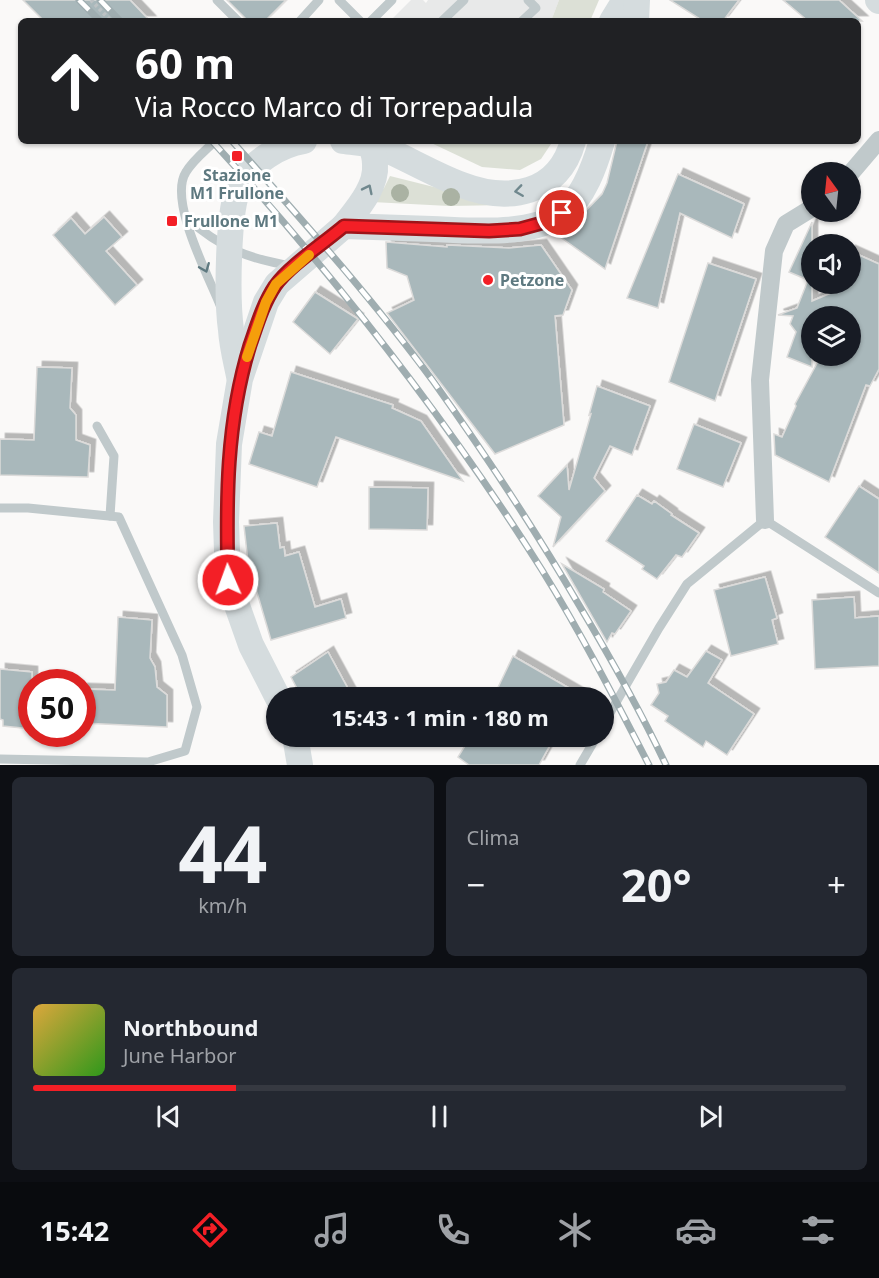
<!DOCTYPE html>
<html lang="it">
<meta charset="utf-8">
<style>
body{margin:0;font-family:"Noto Sans",sans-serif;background:#242831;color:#f1f3f6;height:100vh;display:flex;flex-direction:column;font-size:22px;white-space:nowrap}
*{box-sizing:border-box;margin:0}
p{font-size:20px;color:#9ea1a6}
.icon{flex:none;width:33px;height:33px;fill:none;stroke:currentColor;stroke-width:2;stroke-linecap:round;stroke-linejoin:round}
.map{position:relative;height:765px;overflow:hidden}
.panel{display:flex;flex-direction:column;gap:12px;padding:12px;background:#0d0f14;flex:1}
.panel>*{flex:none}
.top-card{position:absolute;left:18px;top:18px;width:843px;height:126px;border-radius:9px;box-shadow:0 2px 4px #0004;background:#202124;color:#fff;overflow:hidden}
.needle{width:39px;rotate:345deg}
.buttons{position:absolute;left:801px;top:162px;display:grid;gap:12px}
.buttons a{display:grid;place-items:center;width:60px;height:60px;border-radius:50%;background:#171b24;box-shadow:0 2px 4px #0004;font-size:30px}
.speed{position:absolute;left:18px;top:669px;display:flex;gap:12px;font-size:30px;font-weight:700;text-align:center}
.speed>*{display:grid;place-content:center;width:78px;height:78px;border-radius:50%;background:#171b24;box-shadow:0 2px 4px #0004;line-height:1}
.speed .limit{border:9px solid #d22;background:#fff;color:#111}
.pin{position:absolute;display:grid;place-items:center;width:51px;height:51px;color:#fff;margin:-26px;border:3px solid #fff;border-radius:50%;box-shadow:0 2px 6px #0007}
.me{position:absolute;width:66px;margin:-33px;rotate:358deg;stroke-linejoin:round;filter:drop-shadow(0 0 4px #0008)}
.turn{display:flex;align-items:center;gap:21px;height:126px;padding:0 18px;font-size:27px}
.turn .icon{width:78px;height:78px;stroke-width:2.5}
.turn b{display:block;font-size:42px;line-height:51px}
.big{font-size:45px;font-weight:700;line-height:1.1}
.panel .card{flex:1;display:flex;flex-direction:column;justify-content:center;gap:9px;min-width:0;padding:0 21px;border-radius:9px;background:#242831}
.panel .dial{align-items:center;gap:0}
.dial b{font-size:78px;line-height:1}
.song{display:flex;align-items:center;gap:18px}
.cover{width:72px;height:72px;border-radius:9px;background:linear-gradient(135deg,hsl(40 70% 55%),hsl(110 70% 35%))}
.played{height:6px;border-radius:3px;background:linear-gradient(90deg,#f31f26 25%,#363941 25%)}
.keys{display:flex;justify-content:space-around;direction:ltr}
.heat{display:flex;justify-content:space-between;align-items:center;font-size:33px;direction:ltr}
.panel .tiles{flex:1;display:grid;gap:12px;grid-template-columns:1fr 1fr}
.card:last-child{grid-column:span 2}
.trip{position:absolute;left:266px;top:687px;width:348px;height:60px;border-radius:30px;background:#171b24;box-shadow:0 2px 4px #0004;font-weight:700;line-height:60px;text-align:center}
.dock{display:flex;height:96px;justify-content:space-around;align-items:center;background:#090b0e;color:#9ea1a6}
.dock .icon{width:42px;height:42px}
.dock .current{color:#f31f26}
.dock b{font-size:27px;color:#f1f3f6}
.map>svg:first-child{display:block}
.built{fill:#e8e9e9}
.green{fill:#dce0d6}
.building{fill:#a9b8bb;stroke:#dcdbda;stroke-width:1.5;filter:url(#shadow)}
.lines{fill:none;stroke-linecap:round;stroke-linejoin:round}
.path{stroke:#bdc2c4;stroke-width:4;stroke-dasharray:3 3;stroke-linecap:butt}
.service{stroke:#c0c9cb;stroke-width:9}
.minor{stroke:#c0c9cb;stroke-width:18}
.secondary{stroke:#d5dcde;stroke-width:26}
.rail-casing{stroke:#9fadb0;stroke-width:7}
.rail{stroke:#fff;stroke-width:4.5;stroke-dasharray:14;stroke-linecap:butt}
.tree{fill:#aab2a3}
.oneway{stroke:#70888e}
.oneway2{stroke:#5e7980}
.route-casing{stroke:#9e1419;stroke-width:15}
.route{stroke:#f31f26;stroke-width:10}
.slow{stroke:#f59e0b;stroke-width:10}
.poi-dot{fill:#f31f26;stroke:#fff;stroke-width:2}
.labels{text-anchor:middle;stroke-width:6;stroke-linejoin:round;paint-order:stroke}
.poi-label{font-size:16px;font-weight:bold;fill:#5e7980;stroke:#fff;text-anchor:start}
</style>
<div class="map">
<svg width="879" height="765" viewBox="0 0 879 765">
<defs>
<filter id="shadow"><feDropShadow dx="5.5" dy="-5.5" stdDeviation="0" flood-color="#0004"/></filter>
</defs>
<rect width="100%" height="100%" fill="#faf9f8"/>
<polygon class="built" points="411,0 423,0 426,3 428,0 559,0 551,21 390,21"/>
<g class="green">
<polygon points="559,0 599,0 590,21 551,21"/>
<polygon points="427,141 553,141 541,159 520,170 482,167"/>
<polygon points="390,176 506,205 449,206 372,202 384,188"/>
</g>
<g class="building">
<polygon points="23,0 130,0 150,21 44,21"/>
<polygon points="227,0 286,0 265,21 248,21"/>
<polygon points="670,0 739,0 723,21 703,21"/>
<polygon points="783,0 839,0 862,21 808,21"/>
<polygon points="617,141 648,141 605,269 556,234 573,224 602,194 607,183"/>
<polygon points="678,174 744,204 732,238 680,213 658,308 627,298"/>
<polygon points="104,217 122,237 106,251 137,285 115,305 53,235 71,218 85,234"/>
<polygon points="812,222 812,301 850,285 850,251 879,264 879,369 870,386 866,385 829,482 775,455 774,434 782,437 796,406 795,404 821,356 850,356 850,316 812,316 812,367 787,357 796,332 790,324 793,316 778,315 797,308 808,280 789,272"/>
<polygon points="386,242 447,247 447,245 509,248 541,245 572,290 563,315 555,316 564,425 495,454 387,313 414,300 407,276 387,268"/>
<polygon points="708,263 756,279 715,401 669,382"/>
<polygon points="315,292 358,319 330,354 293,322"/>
<polygon points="37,367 72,368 70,408 76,415 76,440 90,445 88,477 0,475 0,439 34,440"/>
<polygon points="291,372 393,405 392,408 421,421 463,481 336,437 317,487 249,464 259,432 272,436"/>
<polygon points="597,386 650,406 632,455 610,446 594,478 605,491 553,547 561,517 538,496 567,465 569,490 591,414 589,415"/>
<polygon points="694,424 741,443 723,487 677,469"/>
<polygon points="859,486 879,499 879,573 825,537"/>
<polygon points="369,487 428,488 427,530 369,529"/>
<polygon points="637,495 652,504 654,501 672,514 671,515 699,533 682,557 676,555 657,579 642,569 644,566 606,541"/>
<polygon points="277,523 280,548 284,547 285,556 299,552 315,607 341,599 346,618 271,640 248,562 244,526"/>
<polygon points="562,564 604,589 603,592 631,611 615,634 612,633 607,642"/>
<polygon points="765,577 777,618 772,620 778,644 731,656 714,590"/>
<polygon points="854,597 855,618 879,616 879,666 815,669 812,600"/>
<polygon points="118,617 152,620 150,658 155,667 157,687 167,695 167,727 82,723 82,689 115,690"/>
<polygon points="706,651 722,660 708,683 754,714 727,755 706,741 703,747 665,721 668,716 651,705 659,693 657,684 666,682 674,670 687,677"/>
<polygon points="328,652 353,698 302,698 291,677"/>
<polygon points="513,656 586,698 493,698"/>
<polygon points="0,669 32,672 32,729 3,726 3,720 0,719"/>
<polygon points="471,736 555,736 539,765 469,765 458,757"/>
</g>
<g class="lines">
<polyline class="path" points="91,0 111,21"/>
<g class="service">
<polyline points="217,0 238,21"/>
<polyline points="339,0 360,21"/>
<polyline points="300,21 319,0"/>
<polyline points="371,21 392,0"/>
<polyline points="442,21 464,0"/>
<polyline points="522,21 536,8 528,0"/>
<path d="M215 141C206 150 193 160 186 172 168 200 208 275 220 305"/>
<path d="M187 218C220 248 249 259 292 266"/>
<polyline points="97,426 114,456 110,516"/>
<polyline points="0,508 28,508 119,517 182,655 197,707 185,751 148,762 0,759"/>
<polyline points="603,725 659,628 687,584 765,520 879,593"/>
<polyline points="580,765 597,736"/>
</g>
<g class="minor">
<polyline points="850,174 879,140"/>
<polyline points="765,520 760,380 774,251 786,224 812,208"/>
</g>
<g class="secondary">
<polyline points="878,0 879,1"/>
<polyline points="612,21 625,0"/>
<polyline points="636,21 637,0"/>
<path d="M343 141C356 143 371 143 383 148 410 160 435 175 462 185 509 203 559 194 573 141"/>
<path d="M344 226C357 209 377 187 375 164 375 157 373 151 371 145"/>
<path d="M239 376C236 361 232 346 231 330 227 301 227 208 240 184 252 162 280 145 304 141"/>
<path d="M278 698 251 645 228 580 226 522 229 444 240 379 266 302 277 284 344 226C373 227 402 228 432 229 469 230 531 237 563 213 584 197 595 165 602 141"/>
<polyline points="295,736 300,765"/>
</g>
<g class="rail-casing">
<g id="rail">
<polyline points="79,0 100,21"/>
<polyline points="100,0 120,21"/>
<path d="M212 141C334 275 445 416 542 570 581 633 615 699 649 765"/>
<path d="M232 141C301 219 371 297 433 381 485 454 534 528 579 605 610 657 640 710 666 765"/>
</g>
</g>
<use href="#rail" class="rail"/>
</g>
<g class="tree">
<circle cx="400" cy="193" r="9"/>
<circle cx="451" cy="197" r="9"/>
</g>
<defs><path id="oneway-chevron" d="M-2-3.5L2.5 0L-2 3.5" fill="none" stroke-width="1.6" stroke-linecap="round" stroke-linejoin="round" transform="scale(1.5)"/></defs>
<g class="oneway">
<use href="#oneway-chevron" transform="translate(368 189) rotate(-64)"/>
<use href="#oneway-chevron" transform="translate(519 191) rotate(172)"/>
</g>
<use class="oneway2" href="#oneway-chevron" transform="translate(205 268) rotate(68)"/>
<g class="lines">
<g class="route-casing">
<path id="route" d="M228 580C226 500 226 423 250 345 257 325 263 304 275 286 289 266 324 243 344 226L489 231 520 229 542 223 562 213"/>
</g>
<use href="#route" class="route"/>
<polyline class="slow" points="247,357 266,302 276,284 309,255"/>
</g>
<g class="poi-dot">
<rect x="231" y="150" width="12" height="12" rx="3"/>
<rect x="166" y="215" width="12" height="12" rx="3"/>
<circle cx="488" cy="280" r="6"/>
</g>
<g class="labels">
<g class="poi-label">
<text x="237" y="181" text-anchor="middle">Stazione<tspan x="237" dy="18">M1 Frullone</tspan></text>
<text x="184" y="227">Frullone M1</text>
<text x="500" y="286">Petzone</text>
</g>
</g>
</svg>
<div class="buttons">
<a><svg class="needle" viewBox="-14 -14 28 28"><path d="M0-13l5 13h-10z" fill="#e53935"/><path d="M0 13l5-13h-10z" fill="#9ea1a6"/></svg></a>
<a><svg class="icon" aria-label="sound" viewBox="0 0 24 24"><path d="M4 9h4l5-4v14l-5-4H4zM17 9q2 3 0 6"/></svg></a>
<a><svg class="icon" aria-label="layers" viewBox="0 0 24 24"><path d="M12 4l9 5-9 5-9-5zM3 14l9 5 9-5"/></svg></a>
</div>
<div class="speed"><div class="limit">50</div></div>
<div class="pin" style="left:562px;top:213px;background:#d93025"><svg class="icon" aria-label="arrive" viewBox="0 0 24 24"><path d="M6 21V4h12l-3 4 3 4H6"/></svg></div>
<svg class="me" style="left:228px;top:580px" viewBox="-20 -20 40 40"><circle r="17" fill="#f31f26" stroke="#fff" stroke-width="3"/><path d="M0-11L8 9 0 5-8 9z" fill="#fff"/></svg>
<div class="trip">15:43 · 1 min · 180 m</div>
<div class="top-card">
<div class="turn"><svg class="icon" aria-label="ahead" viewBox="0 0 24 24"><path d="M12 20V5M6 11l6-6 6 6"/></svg><div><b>60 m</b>Via Rocco Marco di Torrepadula</div></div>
</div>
</div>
<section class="panel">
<div class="tiles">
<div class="card dial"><b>44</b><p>km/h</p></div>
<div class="card"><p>Clima</p>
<div class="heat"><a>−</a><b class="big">20°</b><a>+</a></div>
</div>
<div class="card">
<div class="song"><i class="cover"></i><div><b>Northbound</b><p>June Harbor</p></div></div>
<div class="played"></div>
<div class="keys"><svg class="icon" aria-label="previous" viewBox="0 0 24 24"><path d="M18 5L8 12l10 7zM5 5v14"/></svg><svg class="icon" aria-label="pause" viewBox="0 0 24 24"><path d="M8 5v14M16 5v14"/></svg><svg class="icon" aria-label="next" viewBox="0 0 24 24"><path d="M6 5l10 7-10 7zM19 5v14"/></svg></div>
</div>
</div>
</section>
<nav class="dock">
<b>15:42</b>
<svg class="icon current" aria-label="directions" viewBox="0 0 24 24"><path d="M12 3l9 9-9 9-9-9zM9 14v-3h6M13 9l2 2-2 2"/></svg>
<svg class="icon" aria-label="music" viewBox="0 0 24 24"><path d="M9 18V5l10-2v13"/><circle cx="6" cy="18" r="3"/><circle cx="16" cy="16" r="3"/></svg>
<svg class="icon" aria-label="phone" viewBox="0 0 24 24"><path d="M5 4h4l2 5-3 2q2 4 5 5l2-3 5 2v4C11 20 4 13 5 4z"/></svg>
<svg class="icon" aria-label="climate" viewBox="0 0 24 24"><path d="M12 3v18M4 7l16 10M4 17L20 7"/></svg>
<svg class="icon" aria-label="car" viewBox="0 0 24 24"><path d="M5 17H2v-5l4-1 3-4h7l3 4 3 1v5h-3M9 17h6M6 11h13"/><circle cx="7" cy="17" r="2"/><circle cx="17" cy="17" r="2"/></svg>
<svg class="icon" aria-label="filters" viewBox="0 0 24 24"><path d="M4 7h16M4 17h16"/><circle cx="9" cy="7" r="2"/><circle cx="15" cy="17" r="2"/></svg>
</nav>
